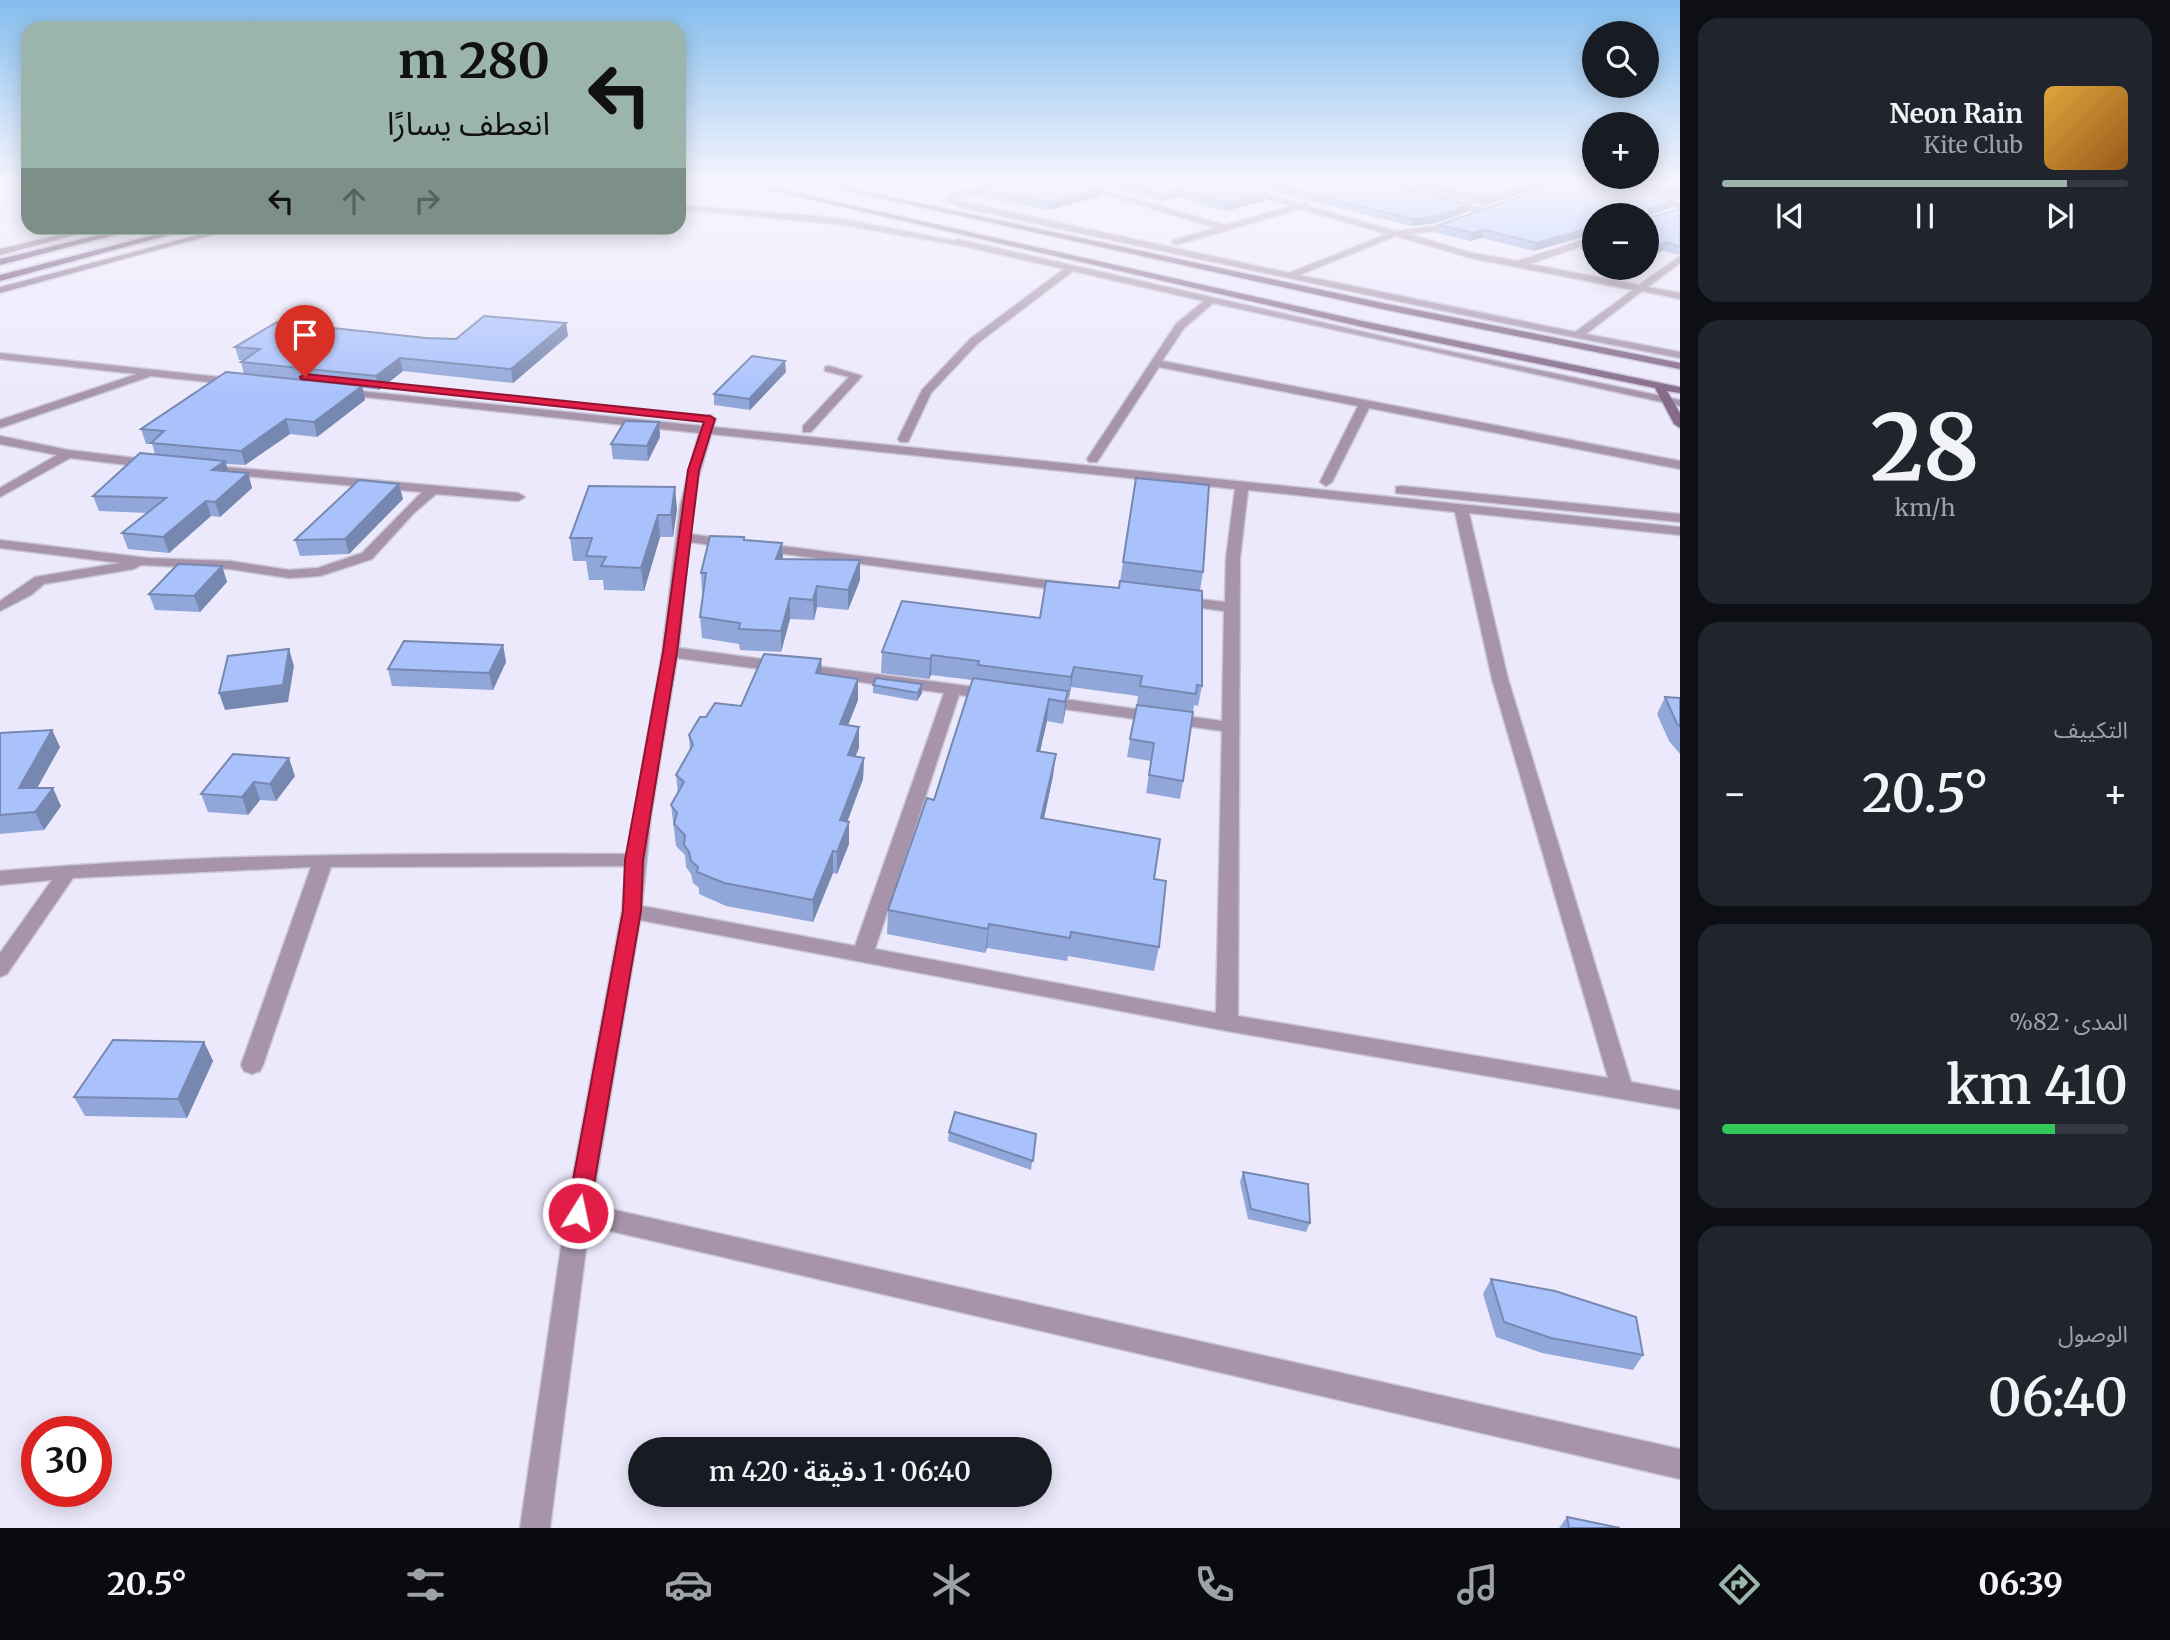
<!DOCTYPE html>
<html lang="ar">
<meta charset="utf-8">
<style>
body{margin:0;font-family:Merriweather,"Noto Sans Arabic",serif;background:#20242c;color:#f1f3f6;direction:rtl;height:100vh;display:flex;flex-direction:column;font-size:26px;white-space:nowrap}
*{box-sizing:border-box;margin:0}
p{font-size:23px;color:#9ea1a6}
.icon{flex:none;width:38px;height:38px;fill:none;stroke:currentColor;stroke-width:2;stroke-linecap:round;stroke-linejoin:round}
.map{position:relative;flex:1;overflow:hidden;direction:ltr}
.sheet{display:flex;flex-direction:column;gap:18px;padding:18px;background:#0d0f14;width:490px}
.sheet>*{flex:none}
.hud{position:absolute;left:21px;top:21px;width:665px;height:214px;border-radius:21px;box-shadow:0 4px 18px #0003;direction:rtl;background:#9cb5ac;color:#111;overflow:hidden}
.tools{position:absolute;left:1582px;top:21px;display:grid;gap:14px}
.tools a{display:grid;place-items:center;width:77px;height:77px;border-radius:50%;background:#171b24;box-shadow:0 4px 18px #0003;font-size:35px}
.speed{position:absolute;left:21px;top:1416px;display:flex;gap:14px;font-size:35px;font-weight:700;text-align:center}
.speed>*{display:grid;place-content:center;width:91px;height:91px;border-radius:50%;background:#171b24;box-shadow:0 4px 18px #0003;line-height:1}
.speed .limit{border:10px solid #d22;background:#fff;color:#111}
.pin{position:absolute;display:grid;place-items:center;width:60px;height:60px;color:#fff;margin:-72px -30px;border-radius:50% 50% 50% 0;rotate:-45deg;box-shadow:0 0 7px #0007}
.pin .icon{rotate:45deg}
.me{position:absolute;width:77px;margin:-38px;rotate:10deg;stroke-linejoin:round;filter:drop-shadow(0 0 5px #0008)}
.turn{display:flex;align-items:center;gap:24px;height:147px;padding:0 21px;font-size:32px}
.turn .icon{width:91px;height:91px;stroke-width:2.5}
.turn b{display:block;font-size:49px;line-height:60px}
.lanes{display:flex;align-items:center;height:66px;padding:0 21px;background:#0003;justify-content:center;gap:35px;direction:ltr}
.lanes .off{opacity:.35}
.big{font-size:52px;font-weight:600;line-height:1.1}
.sheet .widget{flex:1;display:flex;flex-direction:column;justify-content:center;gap:10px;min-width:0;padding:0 24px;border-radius:21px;background:#20242c}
.sheet .dial{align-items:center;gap:0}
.dial b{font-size:91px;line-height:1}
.song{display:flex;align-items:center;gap:21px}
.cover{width:84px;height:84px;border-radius:10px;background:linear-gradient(135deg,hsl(40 70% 55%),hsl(30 70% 35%))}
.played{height:7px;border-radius:4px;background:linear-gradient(90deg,#9cb5ac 85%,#363941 85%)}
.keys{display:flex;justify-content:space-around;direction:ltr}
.heat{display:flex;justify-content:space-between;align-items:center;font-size:38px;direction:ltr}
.charge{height:10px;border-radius:5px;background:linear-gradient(90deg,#34c759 82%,#363941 0)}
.trip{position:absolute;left:628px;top:1437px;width:424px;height:70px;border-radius:35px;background:#171b24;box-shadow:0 4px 18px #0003;font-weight:600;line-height:70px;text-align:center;direction:rtl}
.menu{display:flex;height:112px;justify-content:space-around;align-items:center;background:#090b0e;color:#9ea1a6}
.menu .icon{width:49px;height:49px}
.menu .active{color:#9cb5ac}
.menu b{font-size:32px;color:#f1f3f6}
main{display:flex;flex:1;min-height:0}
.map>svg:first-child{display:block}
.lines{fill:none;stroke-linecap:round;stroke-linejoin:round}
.service-casing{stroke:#c9c6d7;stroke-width:3}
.minor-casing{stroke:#c9c6d7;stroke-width:3}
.secondary-casing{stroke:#c9c6d7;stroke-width:3}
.trunk-casing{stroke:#c9c6d7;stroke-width:4}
.service{fill:#a794ab;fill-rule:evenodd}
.minor{fill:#a794ab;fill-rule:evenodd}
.secondary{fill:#856a8b;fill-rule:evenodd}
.trunk{fill:#62406a;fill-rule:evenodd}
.wall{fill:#92a7d9}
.shaded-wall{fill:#7788b0}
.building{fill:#aac2fc;stroke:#7788b0;stroke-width:2}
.route{fill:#e11d48;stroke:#92132f;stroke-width:2}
</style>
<main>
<section class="sheet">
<div class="widget">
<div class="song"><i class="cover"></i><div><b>Neon Rain</b><p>Kite Club</p></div></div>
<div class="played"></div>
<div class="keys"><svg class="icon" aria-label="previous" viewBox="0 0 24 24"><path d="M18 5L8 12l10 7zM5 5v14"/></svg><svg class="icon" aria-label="pause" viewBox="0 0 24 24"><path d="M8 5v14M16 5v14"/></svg><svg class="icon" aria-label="next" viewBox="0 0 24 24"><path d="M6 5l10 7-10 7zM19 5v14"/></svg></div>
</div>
<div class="widget dial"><b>28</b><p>km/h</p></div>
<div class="widget"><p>التكييف</p>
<div class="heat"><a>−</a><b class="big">20.5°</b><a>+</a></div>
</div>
<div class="widget"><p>المدى · 82%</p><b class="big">410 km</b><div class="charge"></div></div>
<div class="widget"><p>الوصول</p><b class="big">06:40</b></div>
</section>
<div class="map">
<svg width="1680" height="1528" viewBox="0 0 1680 1528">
<rect width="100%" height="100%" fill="#ece9fc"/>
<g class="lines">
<g class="service-casing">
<polygon id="service" points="679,205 837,218 961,242 957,245 837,224 679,209"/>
</g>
<g class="minor-casing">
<g id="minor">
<path d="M1000 182H1013L955 200 1289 273 1387 234 1300 209 1176 245 1172 242 1173 240 1216 228 1064 182H1076L1225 225 1291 206 1210 182H1222L1300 204 1308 203V206L1395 231 1436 226 1461 216 1464 221 1438 231 1408 234 1472 253 1518 261 1594 236V242L1529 264 1639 285 1680 256V263L1648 287 1680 293V299L1642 291 1586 334 1680 352V358C1440 312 1200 259 960 207L945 200 953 193ZM1396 236 1471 258 1633 290 1575 332 1299 275Z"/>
<polygon points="1655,197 1680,203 1680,208 1652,201"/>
<polygon points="1445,200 1486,209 1487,211 1483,214 1442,204"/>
<polygon points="957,239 1425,346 1680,400 1680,406 1213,303 1184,328 1162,361 1680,461 1680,469 1369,408 1332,482 1326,486 1320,482 1358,406 1159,367 1097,462 1089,462 1087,459 1176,324 1204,301 1073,271 978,343 931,393 908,442 900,442 898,439 922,390 970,339 1064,269 954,244 953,242"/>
<polygon points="0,353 237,379 243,382 237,385 151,376 0,428 0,420 137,374 0,359"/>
<polygon points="829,366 862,376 811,432 803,432 803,426 849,377 825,371 825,367"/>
<path d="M341 389 702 426 706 417 710 415 716 419 713 427 1680 527V535L1469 513 1508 679 1631 1082 1680 1091V1109L1227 1031 640 920 592 1205 1680 1449V1479L589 1226 550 1528H520L566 1213 622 911 626 866 331 867 263 1065 260 1071 252 1074 244 1071 241 1065 311 867 73 878 7 974 0 977V953L52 880 0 885V871C208 853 418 853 627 854L662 654 680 506 699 433 337 394 335 392ZM711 434 1235 489 1226 558 1225 602 1180 597 1173 601 1180 605 1224 611 1222 721 1042 696 1034 701 1042 706 1222 731 1216 1013 875 949 959 695 990 699 998 694 990 689 679 648 689 542 732 548 739 544 732 540 690 534 699 476ZM1248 490 1455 512 1492 679 1608 1078 1238 1016 1240 558ZM677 658 944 693 855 946 642 906 651 815Z"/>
<polygon points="0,436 68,450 152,460 158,464 152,468 70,458 0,497 0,488 57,455 0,444"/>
<polygon points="204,465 518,493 525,497 518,501 436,494 414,513 372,559 320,576 289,578 230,569 141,565 134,569 44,584 31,595 0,611 0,601 35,577 120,563 0,548 0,540 148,558 230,561 289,570 318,568 362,553 422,492 200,472 200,466"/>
<polygon points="1401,486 1680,514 1680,522 1396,493 1396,487"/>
<polygon points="759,543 1068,583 1075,587 1068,591 754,550 754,544"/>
</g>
</g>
<g class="secondary-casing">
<g id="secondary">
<polygon points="735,182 749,182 1367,322 1680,387 1680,393 1667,391 1680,413 1680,428 1674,424 1655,388 1367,328"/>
<polygon points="807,182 821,182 1382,303 1680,363 1680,369 1382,309"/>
<polygon points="89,228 101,228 0,255 0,249"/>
<polygon points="225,228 237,228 0,293 0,287"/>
</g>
</g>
<g class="trunk-casing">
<g id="trunk">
<polygon points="127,228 141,228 0,265 0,259"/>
<polygon points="181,228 195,228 0,281 0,275"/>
</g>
</g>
<use href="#service" class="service"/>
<use href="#minor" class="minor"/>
<use href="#secondary" class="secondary"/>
<use href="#trunk" class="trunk"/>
</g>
<g class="wall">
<polygon points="1085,182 1226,182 1264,201 1226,211 1177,197 1161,201 1131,192 1125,193"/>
<polygon points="1232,182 1379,182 1467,212 1436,223 1411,226"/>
<polygon points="1383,182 1554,182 1484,206"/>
<polygon points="1680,182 1680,200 1656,194 1655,196 1673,201 1671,208 1648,216 1648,218 1680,209 1680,254 1676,255 1663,250 1656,255 1647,253 1647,215 1594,215 1534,251 1482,238 1470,241 1437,233 1439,225"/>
<polygon points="976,189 1101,196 1049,210 976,196"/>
<polygon points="1594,237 1594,253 1580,249 1583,241"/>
<polygon points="568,336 513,383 403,371 379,390 363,388 365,400 317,437 290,434 245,465 226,464 228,472 248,473 252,488 220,517 211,516 169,553 128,549 122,533 148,513 99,511 93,496 155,454 152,444 146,444 141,429 244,374 241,362 243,360 239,360 235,347 426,338 456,339"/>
<polygon points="785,361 786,372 750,410 714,405 714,394"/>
<polygon points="659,422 660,437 648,461 613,459 611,444"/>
<polygon points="1136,478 1203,572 1200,591 1202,686 1198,706 1194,705 1183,781 1180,799 1146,793 1151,761 1127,757 1138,696 1071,687 1069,698 1067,698 1063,724 1047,721 1040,751 1053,776 1044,819 1154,879 1159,947 1154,971 1068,956 1067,961 987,948 985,953 887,934 888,910 934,800 972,680 931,675 929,679 881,673 882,652 1040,618 1119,588"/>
<polygon points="403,499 349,554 300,556 295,540"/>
<polygon points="677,509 673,537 660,537 644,591 604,590 603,580 589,580 586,561 573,561 570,538"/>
<polygon points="744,537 744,540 782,543 783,559 860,560 860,580 848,610 817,607 814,620 790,619 781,652 740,650 739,644 702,638 700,617 703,594 702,593 701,573"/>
<polygon points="222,566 227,582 200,612 155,610 149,594"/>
<polygon points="503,645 506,662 493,690 392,686 388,669"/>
<polygon points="821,659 822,674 858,700 848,725 859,748 855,756 864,758 863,779 847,821 849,844 837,874 833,873 813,922 726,906 699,894 699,888 693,883 691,874 686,867 685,855 676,846 671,805 678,794 676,775 690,751 689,735 706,717 741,706"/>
<polygon points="873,685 922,693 917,701 873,693"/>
<polygon points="1665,697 1680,698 1680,754 1669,741 1657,714"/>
<polygon points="52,730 60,747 37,788 61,806 44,830 0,834 0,733"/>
<polygon points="233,754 295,776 276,801 260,800 248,815 208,812 201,794"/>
<polygon points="204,1042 213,1061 187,1118 85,1116 74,1097"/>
<polygon points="949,1132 1036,1134 1031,1170 948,1141"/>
<polygon points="1243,1172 1310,1223 1306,1232 1248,1219 1240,1182"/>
<polygon points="1491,1279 1643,1355 1633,1370 1542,1353 1496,1337 1483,1294"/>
<polygon points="1567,1517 1620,1528 1559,1528"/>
</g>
<g class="shaded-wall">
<polygon points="1535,182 1554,182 1484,206 1486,199"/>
<polygon points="1132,184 1131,192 1125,193 1126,186"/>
<polygon points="1102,188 1101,196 1049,210 1050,202"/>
<polygon points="1178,190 1177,197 1161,201 1162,194"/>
<polygon points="1266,193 1264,201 1226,211 1228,203"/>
<polygon points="1673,201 1671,208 1647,216 1649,209"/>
<polygon points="1469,205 1467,212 1436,223 1411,226 1413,219"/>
<polygon points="1594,227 1594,234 1534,251 1536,243"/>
<polygon points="1485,230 1482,238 1470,241 1472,233"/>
<polygon points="1666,242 1663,250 1656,255 1659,246"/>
<polygon points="566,323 568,336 513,383 511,369"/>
<polygon points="400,358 403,371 379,390 376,376"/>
<polygon points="785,361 786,372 750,410 749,399"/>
<polygon points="362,386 365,400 317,437 314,422"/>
<polygon points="286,419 290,434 245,465 241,451"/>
<polygon points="659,422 660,437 648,461 647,446"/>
<polygon points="225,461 230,476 212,470"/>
<polygon points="248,473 252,488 220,517 215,502"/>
<polygon points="399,484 403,499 349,554 345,539"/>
<polygon points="675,487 677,509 673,537 671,515"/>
<polygon points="206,501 211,516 169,553 163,537"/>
<polygon points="658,515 660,537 644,591 641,568"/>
<polygon points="782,543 783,563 776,559"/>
<polygon points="860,560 860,580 848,610 848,590"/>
<polygon points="222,566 227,582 200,612 194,596"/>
<polygon points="817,586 817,607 814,620 813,600"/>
<polygon points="790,598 790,619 781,652 781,631"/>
<polygon points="503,645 506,662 493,690 489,673"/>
<polygon points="289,649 294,666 288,702 225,710 219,693"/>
<polygon points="932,655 931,675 929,679 930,659"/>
<polygon points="821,659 822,680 816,673"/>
<polygon points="1074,667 1071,687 1069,698 1071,677"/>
<polygon points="858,679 858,700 840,745 840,724"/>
<polygon points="922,684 922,693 917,701 918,693"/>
<polygon points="1068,691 1065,713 1063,724 1065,702"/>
<polygon points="1049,699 1047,721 1035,773 1037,751"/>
<polygon points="859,727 859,748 847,776 848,755"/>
<polygon points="52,730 60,747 27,806 19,788"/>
<polygon points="1056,754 1053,776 1039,841 1041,818"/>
<polygon points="289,758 295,776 276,801 270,784"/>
<polygon points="864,758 863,779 840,842 840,820"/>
<polygon points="254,782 260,800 248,815 242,797"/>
<polygon points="53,788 61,806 44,830 35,812"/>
<polygon points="849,822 849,844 837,874 837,852"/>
<polygon points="833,851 833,873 813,922 813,900"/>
<polygon points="989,924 987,948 985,953 988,929"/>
<polygon points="204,1042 213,1061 187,1118 178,1099"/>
</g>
<g class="building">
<polygon points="1002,182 1080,182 1102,188 1050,202 976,189"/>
<polygon points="1111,182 1226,182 1266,193 1228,203 1178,190 1162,194 1132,184 1126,186"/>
<polygon points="1263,182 1379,182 1469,205 1438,216 1413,219"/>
<polygon points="1416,182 1535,182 1486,199"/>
<polygon points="1562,182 1680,182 1680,192 1658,187 1653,195 1673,201 1649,209 1648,218 1680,209 1680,247 1666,242 1659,246 1647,245 1647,215 1594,215 1594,227 1536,243 1485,230 1472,233 1439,225"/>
<polygon points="1594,237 1594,244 1583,241"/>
<polygon points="484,316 566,323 511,369 400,358 376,376 241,362 260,349 235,347 277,322 426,338 456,339"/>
<polygon points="752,356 785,361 749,399 714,394"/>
<polygon points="226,372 362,386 314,422 286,419 241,451 151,443 164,431 141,429"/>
<polygon points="625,421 659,422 647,446 611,444"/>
<polygon points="140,453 225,461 212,470 248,473 215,502 206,501 163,537 122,533 166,498 93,496"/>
<polygon points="1136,478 1209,485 1203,572 1123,562"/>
<polygon points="359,480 399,484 345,539 295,540"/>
<polygon points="589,486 675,487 671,515 658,515 641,568 601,566 606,557 586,556 592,538 570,538"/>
<polygon points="710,536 744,537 744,540 782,543 776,559 860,560 848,590 817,586 813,600 790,598 781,631 739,629 740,623 700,617 706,573 701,573"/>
<polygon points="178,564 222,566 194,596 149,594"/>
<polygon points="1046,581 1119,588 1120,581 1202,591 1202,686 1197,685 1196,694 1140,686 1142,676 1074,667 1071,677 978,665 979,661 932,655 930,659 882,652 902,601 1040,618"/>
<polygon points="404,641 503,645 489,673 388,669"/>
<polygon points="289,649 283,685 219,693 228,656"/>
<polygon points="764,654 821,659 816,673 858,679 840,724 859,727 848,755 864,758 840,820 849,822 837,852 833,851 813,900 724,883 697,872 698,867 691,861 689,852 684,845 685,835 674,824 677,813 671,805 684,782 676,775 693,745 689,735 700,717 706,717 715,703 741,706"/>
<polygon points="876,678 922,684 918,693 873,685"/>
<polygon points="973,678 1068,691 1065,702 1049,699 1037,751 1056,754 1041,818 1160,839 1154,879 1166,881 1159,947 1071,932 1070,938 989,924 988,929 888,910 927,798 934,800"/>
<polygon points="1665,697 1680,698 1680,727 1677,724"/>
<polygon points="1137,705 1193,712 1183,781 1149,775 1154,743 1130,739"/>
<polygon points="52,730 19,788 53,788 35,812 0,815 0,733"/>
<polygon points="233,754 289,758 270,784 254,782 242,797 201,794"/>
<polygon points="113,1040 204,1042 178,1099 74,1097"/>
<polygon points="955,1112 1036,1134 1033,1161 949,1132"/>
<polygon points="1243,1172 1308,1184 1310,1223 1251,1209"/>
<polygon points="1491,1279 1555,1291 1636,1317 1643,1355 1551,1338 1504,1322"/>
<polygon points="1567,1517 1620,1528 1569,1528"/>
</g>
<linearGradient id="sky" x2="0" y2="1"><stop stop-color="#84bded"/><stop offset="0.46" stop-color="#f6f5fe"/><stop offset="1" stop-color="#f6f5fe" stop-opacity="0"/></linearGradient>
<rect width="1680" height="396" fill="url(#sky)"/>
<polygon class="route" points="305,374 710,416 715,419 699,470 677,652 643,860 641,911 589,1213 586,1220 578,1223 570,1220 567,1213 623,911 625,860 663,652 688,470 704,422 301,379 300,377"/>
</svg>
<div class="tools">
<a><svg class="icon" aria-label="search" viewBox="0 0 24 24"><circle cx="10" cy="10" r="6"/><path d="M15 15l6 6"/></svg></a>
<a>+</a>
<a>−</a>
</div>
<div class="speed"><div class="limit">30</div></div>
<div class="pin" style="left:305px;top:377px;background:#d93025"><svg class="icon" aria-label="arrive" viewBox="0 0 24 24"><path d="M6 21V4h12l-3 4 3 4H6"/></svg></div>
<svg class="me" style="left:578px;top:1213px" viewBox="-20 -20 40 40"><circle r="17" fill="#e11d48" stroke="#fff" stroke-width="3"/><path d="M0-11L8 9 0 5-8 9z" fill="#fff"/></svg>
<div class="trip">06:40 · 1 دقيقة · 420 m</div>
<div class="hud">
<div class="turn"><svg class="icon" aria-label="left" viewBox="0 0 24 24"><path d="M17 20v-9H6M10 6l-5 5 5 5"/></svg><div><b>280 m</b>انعطف يسارًا</div></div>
<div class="lanes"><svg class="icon" aria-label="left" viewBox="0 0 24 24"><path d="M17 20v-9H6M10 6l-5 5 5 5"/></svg><svg class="icon off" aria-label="ahead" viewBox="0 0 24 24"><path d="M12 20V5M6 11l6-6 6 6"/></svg><svg class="icon off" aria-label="right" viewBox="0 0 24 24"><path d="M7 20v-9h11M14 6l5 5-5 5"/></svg></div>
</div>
</div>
</main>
<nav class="menu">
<b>06:39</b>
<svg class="icon active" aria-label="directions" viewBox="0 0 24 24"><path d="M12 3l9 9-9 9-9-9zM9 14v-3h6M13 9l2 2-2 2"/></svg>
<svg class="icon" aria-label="music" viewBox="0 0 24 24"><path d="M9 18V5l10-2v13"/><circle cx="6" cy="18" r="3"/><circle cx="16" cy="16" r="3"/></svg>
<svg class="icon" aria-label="phone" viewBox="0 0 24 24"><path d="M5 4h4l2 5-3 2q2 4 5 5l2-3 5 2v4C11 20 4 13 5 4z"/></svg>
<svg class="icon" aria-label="climate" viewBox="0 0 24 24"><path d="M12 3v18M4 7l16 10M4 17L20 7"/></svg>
<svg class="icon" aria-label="car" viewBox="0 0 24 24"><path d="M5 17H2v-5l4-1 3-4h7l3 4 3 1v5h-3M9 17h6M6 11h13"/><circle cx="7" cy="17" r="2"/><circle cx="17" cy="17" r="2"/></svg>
<svg class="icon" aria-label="filters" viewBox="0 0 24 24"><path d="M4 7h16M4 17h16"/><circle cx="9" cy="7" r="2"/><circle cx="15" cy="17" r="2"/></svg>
<b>20.5°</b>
</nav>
